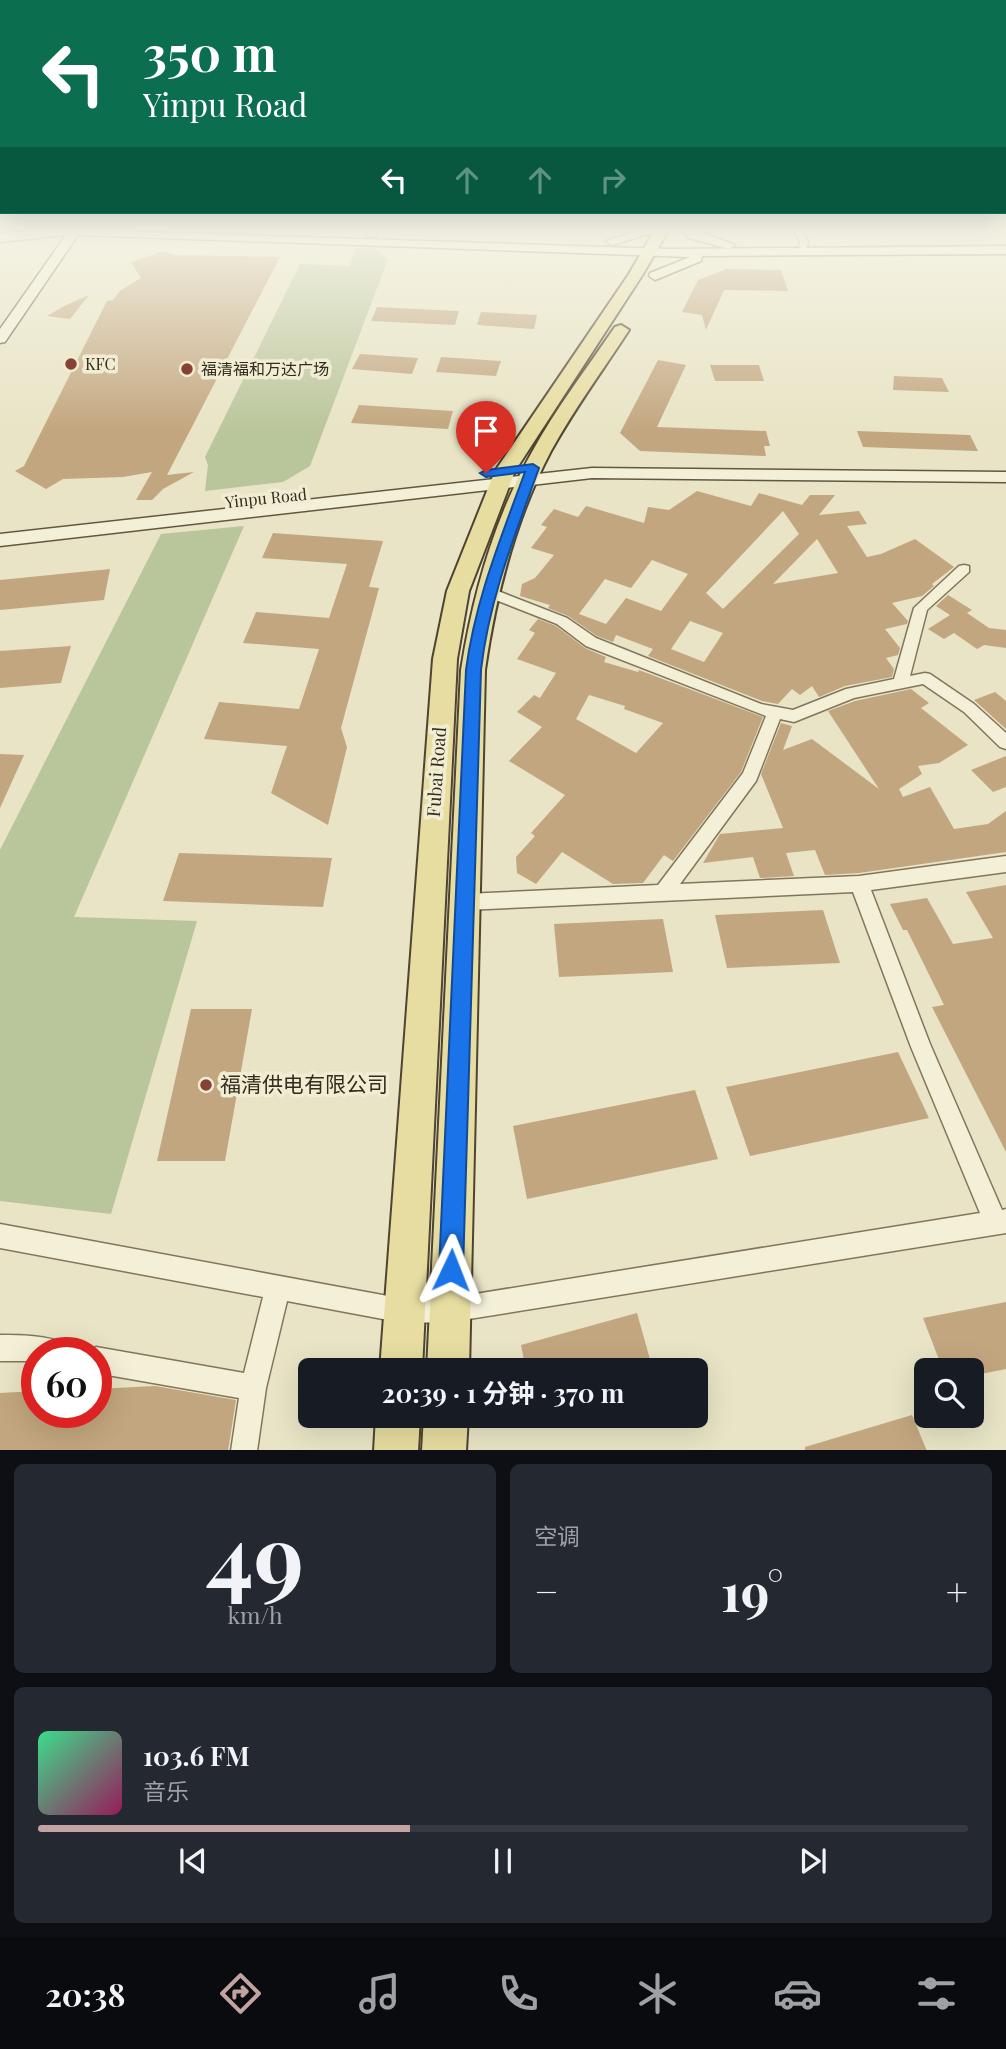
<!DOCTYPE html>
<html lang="zh">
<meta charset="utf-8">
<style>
body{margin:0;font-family:"Playfair Display","Noto Sans SC",serif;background:#242831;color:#f1f3f6;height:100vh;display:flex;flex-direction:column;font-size:26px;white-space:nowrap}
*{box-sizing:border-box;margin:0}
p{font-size:23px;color:#9ea1a6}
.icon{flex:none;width:38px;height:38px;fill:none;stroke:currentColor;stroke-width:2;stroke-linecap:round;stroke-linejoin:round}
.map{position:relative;height:1450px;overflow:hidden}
.sheet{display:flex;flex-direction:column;gap:14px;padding:14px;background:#0d0f14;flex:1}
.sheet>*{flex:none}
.top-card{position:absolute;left:0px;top:0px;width:1006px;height:214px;box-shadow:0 7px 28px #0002;background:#0b6e4f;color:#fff;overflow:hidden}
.controls{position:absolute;left:914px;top:1358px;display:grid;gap:14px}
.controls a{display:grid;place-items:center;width:70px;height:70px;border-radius:10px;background:#171b24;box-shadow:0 7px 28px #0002;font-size:35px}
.speed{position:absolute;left:21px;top:1337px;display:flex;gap:14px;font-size:35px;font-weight:700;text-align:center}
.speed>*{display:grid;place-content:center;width:91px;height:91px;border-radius:50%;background:#171b24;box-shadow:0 7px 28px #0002;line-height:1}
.speed .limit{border:10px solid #d22;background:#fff;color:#111}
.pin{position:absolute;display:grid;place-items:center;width:60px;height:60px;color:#fff;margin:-72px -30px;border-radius:50% 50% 50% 0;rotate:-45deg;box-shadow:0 0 7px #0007}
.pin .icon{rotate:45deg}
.me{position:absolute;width:77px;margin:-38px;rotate:2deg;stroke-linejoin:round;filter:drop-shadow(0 0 5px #0008)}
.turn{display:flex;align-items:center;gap:24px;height:147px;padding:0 28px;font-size:32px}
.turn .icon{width:91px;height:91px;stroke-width:2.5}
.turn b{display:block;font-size:49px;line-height:60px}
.lanes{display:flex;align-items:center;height:66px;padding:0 28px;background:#0003;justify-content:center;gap:35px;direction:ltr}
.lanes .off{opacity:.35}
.big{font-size:52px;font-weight:700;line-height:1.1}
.sheet .card{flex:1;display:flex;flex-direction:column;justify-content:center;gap:10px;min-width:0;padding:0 24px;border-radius:10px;background:#242831}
.sheet .dial{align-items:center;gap:0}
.dial b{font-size:91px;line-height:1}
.song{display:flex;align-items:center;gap:21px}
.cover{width:84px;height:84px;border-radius:10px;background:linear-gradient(135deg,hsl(150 70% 55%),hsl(330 70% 35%))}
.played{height:7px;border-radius:4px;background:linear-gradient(90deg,#c2a39f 40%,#363941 40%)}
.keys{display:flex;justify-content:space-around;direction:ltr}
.heat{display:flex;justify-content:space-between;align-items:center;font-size:38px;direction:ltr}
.sheet .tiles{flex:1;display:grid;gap:14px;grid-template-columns:1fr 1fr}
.card:last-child{grid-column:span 2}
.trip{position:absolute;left:298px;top:1358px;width:410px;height:70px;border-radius:10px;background:#171b24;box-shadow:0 7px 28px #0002;font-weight:700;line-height:70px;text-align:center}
.tabs{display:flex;height:112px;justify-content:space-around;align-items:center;background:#090b0e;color:#9ea1a6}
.tabs .icon{width:49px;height:49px}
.tabs .active{color:#c2a39f}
.tabs b{font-size:32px;color:#f1f3f6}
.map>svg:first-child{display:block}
.green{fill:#b9c59a}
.building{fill:#c2a67f;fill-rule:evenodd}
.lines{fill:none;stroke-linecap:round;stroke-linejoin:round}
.street-casing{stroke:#81765d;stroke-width:3}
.secondary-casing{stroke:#635740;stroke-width:3}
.primary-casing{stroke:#4f4431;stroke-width:4}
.street{fill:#f4f0d7;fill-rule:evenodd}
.secondary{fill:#f4f0d7;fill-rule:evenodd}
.primary{fill:#e7dda1;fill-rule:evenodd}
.route{fill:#1a73e8;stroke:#114b97;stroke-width:2}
.poi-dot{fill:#884235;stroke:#f1edd3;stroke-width:2.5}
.labels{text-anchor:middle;stroke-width:7;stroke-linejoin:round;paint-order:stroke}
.far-poi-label{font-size:16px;fill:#332c1f;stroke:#f1edd3;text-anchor:start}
.far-street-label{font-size:16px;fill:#332c1f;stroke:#f1edd3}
.street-label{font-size:18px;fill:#332c1f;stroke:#f1edd3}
.near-poi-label{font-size:21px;fill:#332c1f;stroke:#f1edd3;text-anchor:start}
</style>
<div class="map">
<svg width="1006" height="1451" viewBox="0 0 1006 1451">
<rect width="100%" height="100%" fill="#e8e4c5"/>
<g class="green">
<polygon points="356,248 374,248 388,259 310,466 283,482 205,491 208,465 205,457 300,264 350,266"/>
<polygon points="244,526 74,917 197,921 111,1214 0,1201 0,850 161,534"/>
</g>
<g class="building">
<polygon points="164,251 174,255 280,257 167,475 194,472 163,489 152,500 136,500 152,472 123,477 63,479 46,489 15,471 24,466 107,301 113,300 121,290 141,278 131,262"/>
<polygon points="727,269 781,270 788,291 724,290 706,330 702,315 682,312 698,280"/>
<polygon points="89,295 70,319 47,316 64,306"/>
<polygon points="377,307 459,311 455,325 371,321"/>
<polygon points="481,312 537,315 534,329 477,325"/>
<polygon points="360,354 418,358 412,374 352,369"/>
<polygon points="441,357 501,361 496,376 436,372"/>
<polygon points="658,360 686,365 657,427 766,431 770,446 764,446 766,456 640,451 620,433"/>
<polygon points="710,365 759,365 764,381 715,381"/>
<polygon points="894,376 942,378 949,392 893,390"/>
<polygon points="359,405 453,411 448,429 351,423"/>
<polygon points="857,431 970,435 978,451 863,447"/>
<path d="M697 491 751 506 759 493 802 505 810 495H835L819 515 859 511 867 524 847 526 867 557 881 554 915 539 954 567 932 584 934 586 922 596 892 603 908 621 907 624 885 629 900 648 898 655 886 658 894 669 892 677 845 686 819 697 812 686 800 695 792 689 778 704 762 701 648 656 653 649 616 635 613 642 597 636 568 616 548 608 550 605 520 596 522 584 535 578 554 555 531 548 547 527 541 525 554 509 578 517 586 506 644 523 648 507 669 510ZM783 511 799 534 723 609 706 593ZM817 539 838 573 773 584ZM652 560 688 574 661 611 626 598 606 624 579 614 605 579 631 588ZM690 621 723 633 704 662 671 649Z"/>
<polygon points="273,533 383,541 369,587 379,588 341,728 347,747 328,825 271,793 287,746 204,739 219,702 299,709 319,649 243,643 256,612 329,618 347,564 262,558"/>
<polygon points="110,569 104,600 0,610 0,580"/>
<polygon points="948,595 972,610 967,613 989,628 1006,630 1006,648 984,645 977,649 954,633 944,639 928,629 950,615 936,606"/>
<path d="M538 619 556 626 585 648 606 657 604 662 638 672 639 670 763 717 741 772 673 861 664 855 643 883 613 884 562 852 536 884 517 873 516 857 535 836 531 833 565 795 509 761 542 727 517 712 534 695 540 698 556 673 517 659 535 633 529 630ZM589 695 625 706 624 709 663 723 636 753 576 719Z"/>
<polygon points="71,646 61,683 0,688 0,651"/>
<polygon points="911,689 929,703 921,708 968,745 939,763 918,766 922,774 899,789 903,797 930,787 954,829 988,824 1006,811 1006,852 859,873 825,875 815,850 786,853 794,876 760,878 753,857 703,863 720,834 783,828 761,774 781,723 792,726 783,750 812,739 879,789 828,711 855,701"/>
<polygon points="995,692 1006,701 1006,729 974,700"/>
<polygon points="0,754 24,755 0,808"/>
<polygon points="1006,756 1006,787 993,792 971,770"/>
<polygon points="179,853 332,858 323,907 163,901"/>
<polygon points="1006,885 1006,1152 932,1007 944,1005 907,930 903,930 890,904 927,898 953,944 993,938 966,892"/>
<polygon points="823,910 840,963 727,968 715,915"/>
<polygon points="663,919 673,972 559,977 554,924"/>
<polygon points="191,1009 252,1009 225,1161 157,1161"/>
<polygon points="898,1052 929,1118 750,1156 726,1087"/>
<polygon points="695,1090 718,1159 527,1199 513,1126"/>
<polygon points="1006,1302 1006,1369 971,1376 971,1370 943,1370 923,1318"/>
<polygon points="637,1313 653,1370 526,1370 521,1345"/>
<polygon points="155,1386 236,1400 228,1451 0,1451 0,1393 37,1391 37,1412 96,1412 96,1389"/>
<polygon points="912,1415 927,1451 805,1451 805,1447"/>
</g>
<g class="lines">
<g class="street-casing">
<g id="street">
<polygon points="284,229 292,229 286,235 282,233"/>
<polygon points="370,229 378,229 375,238 368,236"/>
<polygon points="794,229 802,229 808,242 806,249 799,247 800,242"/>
<polygon points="964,565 969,566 969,572 927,610 910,676 925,673 930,674 974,704 1006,733 1006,749 1000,747 964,712 923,684 854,698 794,722 780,719 756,781 680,884 859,876 1006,856 1006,872 871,890 930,1044 1002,1210 1006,1209 1006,1233 450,1322 404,1323 287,1301 266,1388 257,1451 231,1451 239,1398 96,1373 96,1353 86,1353 96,1347 244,1373 263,1297 0,1248 0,1224 404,1299 450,1298 980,1213 911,1047 853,892 465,910 458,908 456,902 458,896 465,894 658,885 743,773 766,716 586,646 557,624 483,595 481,592 483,589 493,589 567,618 596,638 761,704 793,710 846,689 894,679 914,608 959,566"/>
<path d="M0 1335C23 1335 45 1335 67 1344L71 1353H37V1361H0Z"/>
</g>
</g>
<g class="secondary-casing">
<g id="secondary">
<polygon points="55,229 667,249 1006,246 1006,254 702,256 701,261 655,280 649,276 650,273 690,257 78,235 5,342 0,343 0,329 66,235 0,242 0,234"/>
<polygon points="644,229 665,229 612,245 606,241"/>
<polygon points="679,229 693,229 735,245 729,249 689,238"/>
<polygon points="592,468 1006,472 1006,482 592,478 0,546 0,534"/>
</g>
</g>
<g class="primary-casing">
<g id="primary">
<polygon points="655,229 669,229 643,274 515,471 469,591 457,659 422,1370 380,1370 433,659 447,591 495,471 629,274"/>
<path d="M621 325 629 330C603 370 574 409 551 451 515 519 496 594 485 670L469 1370H427L461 670C473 594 494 519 532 452 556 408 587 368 615 327Z"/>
<polygon points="376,1416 420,1416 418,1451 374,1451"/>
<polygon points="424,1416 468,1416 466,1451 422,1451"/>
</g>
</g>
<use href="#street" class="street"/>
<use href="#secondary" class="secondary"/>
<use href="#primary" class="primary"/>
</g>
<linearGradient id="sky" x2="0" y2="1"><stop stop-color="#8db7d5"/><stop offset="0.53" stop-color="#f5f3e5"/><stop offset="1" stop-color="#f5f3e5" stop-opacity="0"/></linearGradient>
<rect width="1006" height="432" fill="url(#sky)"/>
<path class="route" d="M533 464 539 468C515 535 489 599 481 670L463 1270 460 1278 451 1282 443 1278 439 1270 466 670C475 600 501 538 525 472L486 477 480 473 486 470Z"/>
<g class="poi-dot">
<circle cx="71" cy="364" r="7"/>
<circle cx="187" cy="369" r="7"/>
<circle cx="206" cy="1085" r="7"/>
</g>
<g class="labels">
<g class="far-poi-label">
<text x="85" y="370">KFC</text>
<text x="201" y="375">福清福和万达广场</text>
</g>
<g class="far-street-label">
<text transform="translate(266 498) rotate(-6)" y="6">Yinpu Road</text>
</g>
<g class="street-label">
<text transform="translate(437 772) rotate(-86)" y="6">Fubai Road</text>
</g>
<g class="near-poi-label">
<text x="220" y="1092">福清供电有限公司</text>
</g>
</g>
</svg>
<div class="controls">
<a><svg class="icon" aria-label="search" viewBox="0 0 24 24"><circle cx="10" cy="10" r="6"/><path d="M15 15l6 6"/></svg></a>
</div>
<div class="speed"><div class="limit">60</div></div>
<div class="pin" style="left:486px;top:473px;background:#d93025"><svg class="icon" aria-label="arrive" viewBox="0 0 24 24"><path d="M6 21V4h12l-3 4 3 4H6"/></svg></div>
<svg class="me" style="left:451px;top:1270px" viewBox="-20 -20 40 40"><path d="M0-17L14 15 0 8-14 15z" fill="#1a73e8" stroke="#fff" stroke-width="4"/></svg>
<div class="trip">20:39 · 1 分钟 · 370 m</div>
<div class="top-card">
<div class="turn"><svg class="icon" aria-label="left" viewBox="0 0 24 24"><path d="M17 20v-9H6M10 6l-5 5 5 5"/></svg><div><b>350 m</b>Yinpu Road</div></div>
<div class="lanes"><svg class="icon" aria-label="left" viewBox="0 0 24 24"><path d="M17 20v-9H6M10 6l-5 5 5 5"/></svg><svg class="icon off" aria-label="ahead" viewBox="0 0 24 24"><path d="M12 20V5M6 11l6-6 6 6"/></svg><svg class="icon off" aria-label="ahead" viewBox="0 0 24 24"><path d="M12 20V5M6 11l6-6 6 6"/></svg><svg class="icon off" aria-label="right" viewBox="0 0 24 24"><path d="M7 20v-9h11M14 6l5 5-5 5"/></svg></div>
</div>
</div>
<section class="sheet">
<div class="tiles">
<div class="card dial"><b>49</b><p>km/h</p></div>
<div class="card"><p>空调</p>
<div class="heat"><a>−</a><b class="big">19°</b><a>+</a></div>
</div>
<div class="card">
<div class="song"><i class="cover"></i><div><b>103.6 FM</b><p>音乐</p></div></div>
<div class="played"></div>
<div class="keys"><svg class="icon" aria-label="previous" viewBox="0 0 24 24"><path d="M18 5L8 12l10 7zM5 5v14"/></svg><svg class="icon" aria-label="pause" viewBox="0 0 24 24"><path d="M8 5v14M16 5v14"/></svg><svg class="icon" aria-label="next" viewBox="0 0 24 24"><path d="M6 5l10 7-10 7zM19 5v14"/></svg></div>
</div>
</div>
</section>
<nav class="tabs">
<b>20:38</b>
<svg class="icon active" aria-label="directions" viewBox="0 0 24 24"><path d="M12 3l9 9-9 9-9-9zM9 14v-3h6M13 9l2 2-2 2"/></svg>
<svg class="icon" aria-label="music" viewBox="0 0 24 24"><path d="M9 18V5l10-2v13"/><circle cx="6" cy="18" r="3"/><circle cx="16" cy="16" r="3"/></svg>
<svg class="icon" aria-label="phone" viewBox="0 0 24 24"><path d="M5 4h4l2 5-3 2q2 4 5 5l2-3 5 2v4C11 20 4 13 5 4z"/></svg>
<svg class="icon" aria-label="climate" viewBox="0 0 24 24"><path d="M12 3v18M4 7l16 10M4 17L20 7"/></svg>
<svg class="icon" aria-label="car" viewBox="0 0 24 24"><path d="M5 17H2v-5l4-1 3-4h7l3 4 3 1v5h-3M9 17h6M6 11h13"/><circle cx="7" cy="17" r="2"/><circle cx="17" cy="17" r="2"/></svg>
<svg class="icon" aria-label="filters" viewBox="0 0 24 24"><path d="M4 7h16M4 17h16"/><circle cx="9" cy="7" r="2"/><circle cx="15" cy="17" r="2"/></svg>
</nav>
